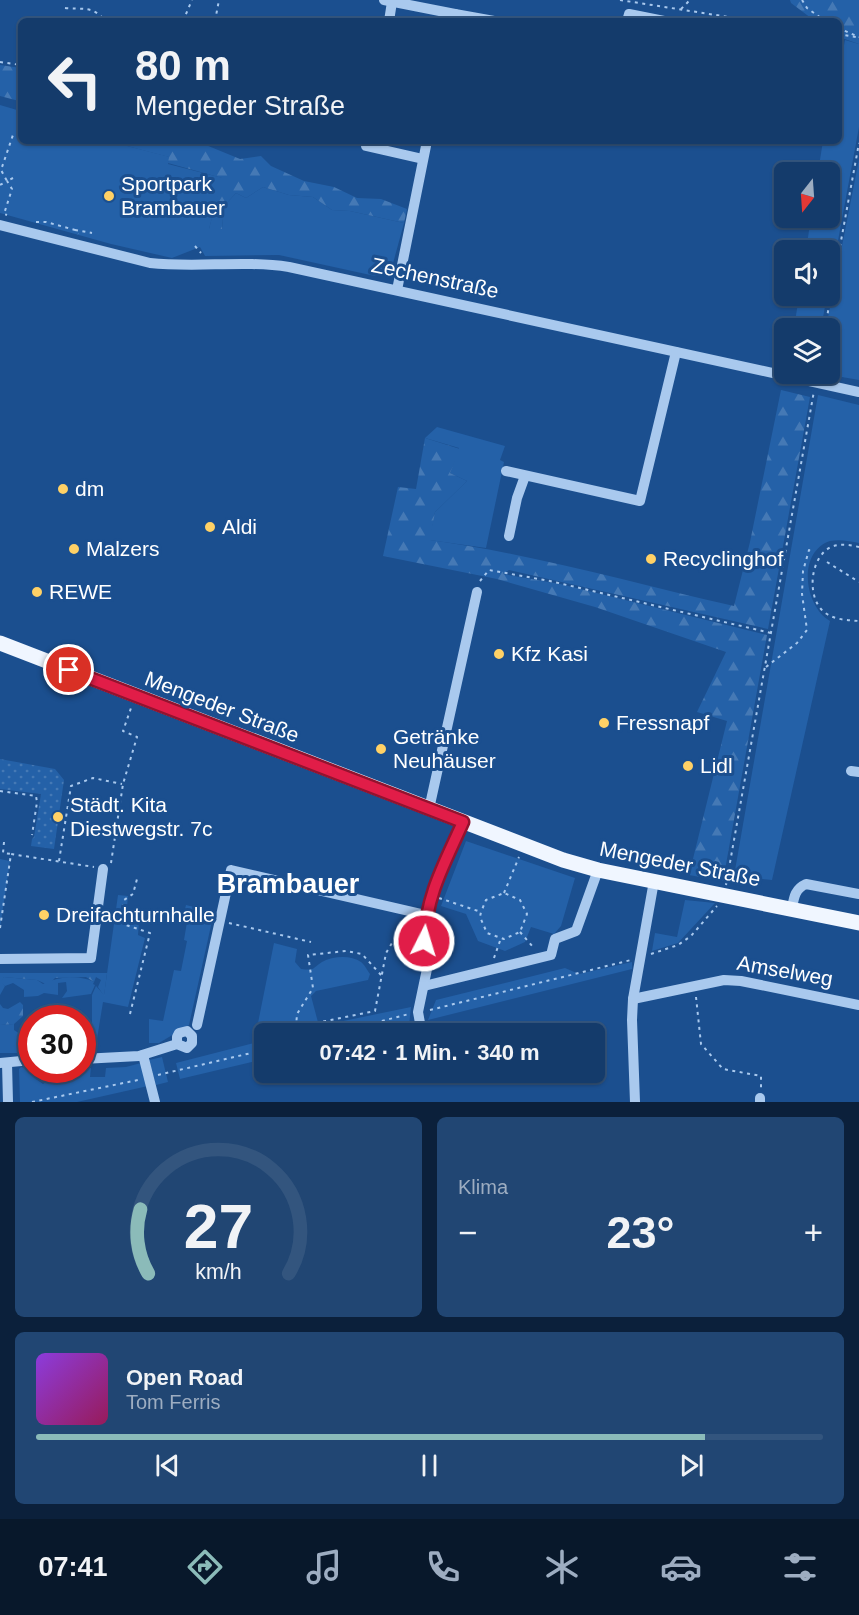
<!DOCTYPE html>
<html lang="de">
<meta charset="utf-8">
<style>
body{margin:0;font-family:Arial,sans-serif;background:#214673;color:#f1f3f6;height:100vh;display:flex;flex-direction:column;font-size:22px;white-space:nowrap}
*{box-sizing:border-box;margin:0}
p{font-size:20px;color:#9dadc1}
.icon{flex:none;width:33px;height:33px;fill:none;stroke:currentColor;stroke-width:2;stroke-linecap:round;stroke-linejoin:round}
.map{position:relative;height:1102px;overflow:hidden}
.details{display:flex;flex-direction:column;gap:15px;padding:15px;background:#0b203b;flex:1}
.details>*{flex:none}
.top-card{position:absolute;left:18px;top:18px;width:824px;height:126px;border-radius:9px;box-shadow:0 2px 4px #0004,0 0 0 2px #33557e;background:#143b6b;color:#f1f3f6;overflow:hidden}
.needle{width:39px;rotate:197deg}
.controls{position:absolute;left:774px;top:162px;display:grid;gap:12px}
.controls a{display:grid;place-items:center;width:66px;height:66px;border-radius:9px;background:#143b6b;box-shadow:0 2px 4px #0004,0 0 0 2px #33557e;font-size:30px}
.speed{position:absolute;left:18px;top:1005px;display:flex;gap:12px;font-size:30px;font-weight:700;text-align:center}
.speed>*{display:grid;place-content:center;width:78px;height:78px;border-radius:50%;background:#143b6b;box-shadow:0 2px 4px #0004,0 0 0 2px #33557e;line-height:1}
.speed .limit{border:9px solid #d22;background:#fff;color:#111}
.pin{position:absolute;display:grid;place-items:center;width:51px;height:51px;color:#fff;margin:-26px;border:3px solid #fff;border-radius:50%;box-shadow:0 2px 6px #0007}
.me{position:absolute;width:66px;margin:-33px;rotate:5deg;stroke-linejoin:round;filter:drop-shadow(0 0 4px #0008)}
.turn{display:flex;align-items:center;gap:21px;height:126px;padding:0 18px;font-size:27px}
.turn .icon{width:78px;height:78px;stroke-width:2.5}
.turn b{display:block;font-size:42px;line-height:51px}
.big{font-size:45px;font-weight:700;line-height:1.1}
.details .card{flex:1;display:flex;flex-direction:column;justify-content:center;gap:9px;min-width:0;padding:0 21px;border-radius:9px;background:#214673}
.details .dial{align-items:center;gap:0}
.dial svg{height:156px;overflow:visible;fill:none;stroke:#33557e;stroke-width:7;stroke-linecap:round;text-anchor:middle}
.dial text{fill:#f1f3f6;stroke:none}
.song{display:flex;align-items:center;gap:18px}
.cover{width:72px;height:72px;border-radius:9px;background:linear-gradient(135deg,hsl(270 70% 55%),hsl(330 70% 35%))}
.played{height:6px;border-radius:3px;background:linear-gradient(90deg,#8bbbb9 85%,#33557e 85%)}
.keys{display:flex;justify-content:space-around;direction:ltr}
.heat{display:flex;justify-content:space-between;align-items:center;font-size:33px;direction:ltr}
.details .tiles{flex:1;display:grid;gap:15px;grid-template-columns:1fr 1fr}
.card:last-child{grid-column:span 2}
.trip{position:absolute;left:254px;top:1023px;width:351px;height:60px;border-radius:9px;background:#143b6b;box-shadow:0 2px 4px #0004,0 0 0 2px #33557e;font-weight:700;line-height:60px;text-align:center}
.menu{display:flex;height:96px;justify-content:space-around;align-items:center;background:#08182b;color:#9dadc1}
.menu .icon{width:42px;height:42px}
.menu .active{color:#8bbbb9}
.menu b{font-size:27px;color:#f1f3f6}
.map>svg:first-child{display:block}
.grass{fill:#2461a8}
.forest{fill:url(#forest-firs)}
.park{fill:url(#park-dots)}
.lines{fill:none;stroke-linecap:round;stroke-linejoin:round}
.path{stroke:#a9c9ee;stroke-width:2;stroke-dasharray:3 4.5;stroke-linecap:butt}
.minor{stroke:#a9c9ee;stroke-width:10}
.major{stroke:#f0f6ff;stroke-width:15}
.route-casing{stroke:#92132f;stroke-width:15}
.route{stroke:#e11d48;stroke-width:10}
.poi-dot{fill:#ffd166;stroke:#1b4f8f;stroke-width:2}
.labels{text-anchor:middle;stroke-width:6;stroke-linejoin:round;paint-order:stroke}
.poi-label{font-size:21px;fill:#fff;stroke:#1b4f8f;text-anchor:start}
.street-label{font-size:21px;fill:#fff;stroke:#1b4f8f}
.district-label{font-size:27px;font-weight:bold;fill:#fff;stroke:#1b4f8f}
</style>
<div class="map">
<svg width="859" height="1102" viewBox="0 0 859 1102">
<defs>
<pattern id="forest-firs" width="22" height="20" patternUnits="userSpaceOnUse" patternTransform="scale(1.5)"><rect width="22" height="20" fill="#2461a8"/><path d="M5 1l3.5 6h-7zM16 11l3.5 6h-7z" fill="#4579b5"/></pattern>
<pattern id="park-dots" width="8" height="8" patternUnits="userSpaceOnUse" patternTransform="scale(1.5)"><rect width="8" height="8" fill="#2461a8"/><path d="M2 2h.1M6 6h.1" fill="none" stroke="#4579b5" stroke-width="1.8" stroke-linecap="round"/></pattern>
</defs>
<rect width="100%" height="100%" fill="#1b4f8f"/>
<g class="grass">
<polygon points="845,40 859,44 859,127 830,284 830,250 806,250 811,218 830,218 830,172 818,172 823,141 838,141 839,71"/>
<polygon points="19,104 21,104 21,141 108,141 170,157 168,164 223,178 209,229 222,229 224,206 236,193 246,198 263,187 289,195 313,197 332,210 350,211 404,223 392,267 386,273 375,276 279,255 205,256 200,247 172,258 111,244 0,213 0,105 17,110"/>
<polygon points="859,159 859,380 825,374 830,374 830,328 826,328"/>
<polygon points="799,296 827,296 821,328 794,328"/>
<path d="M818 395 859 405V543C850 541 839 539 830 541 797 552 804 606 830 621L772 880 734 876Z"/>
<polygon points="437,427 505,446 500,460 504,462 486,548 429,540 435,512 467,481 450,473 459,448 425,438"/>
<polygon points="466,841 575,878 561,926 554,934 531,927 525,942 505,951 478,941 466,914 441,906"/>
<polygon points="0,859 10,861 0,928"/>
<polygon points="118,895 128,896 126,917 139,921 138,935 145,938 128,1007 103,1002 97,1039 88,1039 89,1026 92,1025 92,995 96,986 104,995"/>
<polygon points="685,900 715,903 678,943 652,951 655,933 677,937"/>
<polygon points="186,905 214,912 189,1025 159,1043 149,1043 149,1019 163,1021 174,970 181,971 187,941 184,940 187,922 182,921"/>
<path d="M274 943 297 949 295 962 301 969C316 971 312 968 322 962 333 956 351 955 361 962 364 964 367 970 370 974L368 980 316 991 311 996 319 1026 411 1007 409 1026 374 1034H264V1059L180 1079 176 1063 254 1043Z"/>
<polygon points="632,962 632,969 428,1020 436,1000 565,968 579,974"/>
<path d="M4 977 37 980 43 984C57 977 79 974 94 982L93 984 95 985 91 994 62 998 67 991 66 982 58 983V995L44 993 38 996 24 997V990L13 983 5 986 0 982Z"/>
<polygon points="14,1024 14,1030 20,1034 22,1047 31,1047 31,1053 0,1053 0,1025"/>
<polygon points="162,1057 168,1082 156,1085 149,1060"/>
<polygon points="141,1063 148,1086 77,1102 20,1102 19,1069 21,1067 38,1070 36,1073 36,1079 43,1084 51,1079 51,1073 48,1070 91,1068 90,1077 105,1077 106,1068 126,1067"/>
</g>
<g class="forest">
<polygon points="790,0 859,0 859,44 839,37 838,21 815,21 791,3"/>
<polygon points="0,65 21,68 21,104 19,104 19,101 0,96"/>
<polygon points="108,141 196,141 240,159 261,156 271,166 304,181 334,187 357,198 381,199 407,209 404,223 350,211 332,210 313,197 289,195 263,187 246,198 236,193 224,206 222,229 209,229 222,178 168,163 169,157"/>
<path d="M781 390 810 397 768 629 509 570 503 574 560 584 767 635 723 881 689 875 727 721 697 712 726 652 595 607 497 579 383 556 398 487 416 489 425 438 460 449 450 473 467 481 435 512 430 540C533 554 632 583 734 606L750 542Z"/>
<polygon points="0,973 107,973 104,996 98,987 101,980 96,977 94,982 86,977 55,978 48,985 37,980 4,977 1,982 5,986 0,995"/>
<polygon points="20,1002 23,1005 23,1016 14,1024 0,1025 0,1004 3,1008 8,1009"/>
</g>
<polygon class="park" points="0,759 55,769 64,780 54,849 31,846 32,839 34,837 41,794 0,789"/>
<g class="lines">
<g class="path">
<polyline points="620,0 754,21"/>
<polyline points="802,0 807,8 825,21"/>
<path d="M65 8C83 10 93 5 105 21"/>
<polyline points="681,9 690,0"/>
<polyline points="183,21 192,0"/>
<polyline points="215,21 219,0"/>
<polyline points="838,28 859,37"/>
<polyline points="838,34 856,37"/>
<polyline points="0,62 21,65"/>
<polyline points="13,178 7,181 1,170 14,132"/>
<polyline points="0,185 7,181 12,189 4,214 7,215"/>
<polyline points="36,222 46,222 75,230 78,234"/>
<polyline points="75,230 92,233"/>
<polyline points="195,246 201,253"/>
<polyline points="825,328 859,143"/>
<path d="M859 547C850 545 840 543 831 547 810 557 806 597 824 612 834 620 847 620 859 621"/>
<polyline points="827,562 859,582"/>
<polyline points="480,581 489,570 550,581 771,633"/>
<polyline points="766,667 797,643 807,630 802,594 803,571 809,550 813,553"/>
<polyline points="0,791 36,796 37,802 32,835"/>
<polyline points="4,842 3,853 11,854"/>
<polyline points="59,861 71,786 93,778 122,784"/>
<polyline points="111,863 123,784 137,737 123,731 131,708"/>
<polyline points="726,885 814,391"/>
<polyline points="504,893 519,857"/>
<polyline points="439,898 481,912 480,917 487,933 504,939 520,932 527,914 520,900 504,893 486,900 481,912"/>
<polyline points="229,923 311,942"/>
<polyline points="0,928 11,854 94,867"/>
<polyline points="520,932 534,948"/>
<polyline points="651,954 678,945 691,936 717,906"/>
<polyline points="494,958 501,938"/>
<polyline points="381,975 362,954 346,951 308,955 313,988 297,1014 296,1027 375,1011 386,953 392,943"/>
<polyline points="696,997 701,1044 723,1069 761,1076 761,1089"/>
<polyline points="430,1010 631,960"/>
<polyline points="130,1014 150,933 126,925 122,916 124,900 133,894 137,879"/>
<polyline points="331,1034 409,1014"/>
<polyline points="158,1075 264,1050"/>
<polyline points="32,1102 138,1080"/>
</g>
<g class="minor">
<polyline points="384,0 455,14"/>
<polyline points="389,21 392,2"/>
<polyline points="453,21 455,14 494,21"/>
<polyline points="627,21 629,14 664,21"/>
<polyline points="367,141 366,146 423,159"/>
<path d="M0 225 150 263C197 268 243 260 289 267L859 392"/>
<polyline points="397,290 427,141"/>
<polyline points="506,471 640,501 676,352"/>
<polyline points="509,536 517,498 525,476"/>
<polyline points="851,771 859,772"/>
<polyline points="429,809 477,592"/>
<path d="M792 908C794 897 795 889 806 884L859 894"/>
<polyline points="0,959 91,958 103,869"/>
<polyline points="424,986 551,955 555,939 576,931 598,870"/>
<polyline points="633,999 724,980 741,981 859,1005"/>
<polyline points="197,1025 231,870 426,915"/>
<path d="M422 1034 418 1012 431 950C429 946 425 943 425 938 421 898 447 857 463 822"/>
<polyline points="143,1055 155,1102"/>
<polyline points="82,1059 139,1056 177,1044 187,1048 192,1043 192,1036 187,1031 179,1033 177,1037 177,1044"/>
<polyline points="0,1063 32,1060"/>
<polyline points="7,1063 8,1102"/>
<polyline points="760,1098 760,1102"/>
<polyline points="635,1102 632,1020 633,999 654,881"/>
</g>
<polyline class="major" points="0,643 563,860 598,870 859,923"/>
</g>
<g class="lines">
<g class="route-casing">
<path id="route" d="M69 670 463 822C444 865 427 893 424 941"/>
</g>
<use href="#route" class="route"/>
</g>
<g class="poi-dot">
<circle cx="109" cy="196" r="6"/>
<circle cx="63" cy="489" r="6"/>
<circle cx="210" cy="527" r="6"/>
<circle cx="74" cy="549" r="6"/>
<circle cx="651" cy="559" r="6"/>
<circle cx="37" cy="592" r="6"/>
<circle cx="499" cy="654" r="6"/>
<circle cx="604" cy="723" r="6"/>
<circle cx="381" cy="749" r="6"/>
<circle cx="688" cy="766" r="6"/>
<circle cx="58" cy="817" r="6"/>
<circle cx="44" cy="915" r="6"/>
</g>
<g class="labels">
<g class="poi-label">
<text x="121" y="191">Sportpark<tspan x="121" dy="24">Brambauer</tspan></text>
<text x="75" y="496">dm</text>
<text x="222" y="534">Aldi</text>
<text x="86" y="556">Malzers</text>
<text x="663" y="566">Recyclinghof</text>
<text x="49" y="599">REWE</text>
<text x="511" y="661">Kfz Kasi</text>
<text x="616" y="730">Fressnapf</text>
<text x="393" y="744">Getränke<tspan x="393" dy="24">Neuhäuser</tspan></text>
<text x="700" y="773">Lidl</text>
<text x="70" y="812">Städt. Kita<tspan x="70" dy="24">Diestwegstr. 7c</tspan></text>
<text x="56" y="922">Dreifachturnhalle</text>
</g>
<g class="street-label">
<text transform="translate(435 278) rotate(12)" y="7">Zechenstraße</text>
<text transform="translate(222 707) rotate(21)" y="7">Mengeder Straße</text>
<text transform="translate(680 864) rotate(11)" y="7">Mengeder Straße</text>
<text transform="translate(785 971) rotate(10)" y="7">Amselweg</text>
</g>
<g class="district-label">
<text x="288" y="893">Brambauer</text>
</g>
</g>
</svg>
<div class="controls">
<a><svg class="needle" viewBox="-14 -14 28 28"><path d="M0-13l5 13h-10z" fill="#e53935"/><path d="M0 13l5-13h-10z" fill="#9dadc1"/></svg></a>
<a><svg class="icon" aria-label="sound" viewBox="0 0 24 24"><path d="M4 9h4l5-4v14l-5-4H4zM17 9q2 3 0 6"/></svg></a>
<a><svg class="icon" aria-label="layers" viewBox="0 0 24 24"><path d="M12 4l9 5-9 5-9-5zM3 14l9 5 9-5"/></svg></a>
</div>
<div class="speed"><div class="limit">30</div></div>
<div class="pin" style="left:69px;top:670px;background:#d93025"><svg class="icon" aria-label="arrive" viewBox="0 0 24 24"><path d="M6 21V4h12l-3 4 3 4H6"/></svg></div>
<svg class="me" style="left:424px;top:941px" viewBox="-20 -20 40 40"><circle r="17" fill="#e11d48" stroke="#fff" stroke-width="3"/><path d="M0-11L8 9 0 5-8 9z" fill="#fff"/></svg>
<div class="trip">07:42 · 1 Min. · 340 m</div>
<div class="top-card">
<div class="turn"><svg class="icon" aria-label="left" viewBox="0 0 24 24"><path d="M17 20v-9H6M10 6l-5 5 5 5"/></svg><div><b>80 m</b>Mengeder Straße</div></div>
</div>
</div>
<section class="details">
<div class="tiles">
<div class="card dial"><svg viewBox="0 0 100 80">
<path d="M14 69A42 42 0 1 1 86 69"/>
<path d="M14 69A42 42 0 0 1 10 36" stroke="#8bbbb9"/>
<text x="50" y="56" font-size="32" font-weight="700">27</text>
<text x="50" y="72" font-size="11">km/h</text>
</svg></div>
<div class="card"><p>Klima</p>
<div class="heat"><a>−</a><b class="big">23°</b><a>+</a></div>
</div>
<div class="card">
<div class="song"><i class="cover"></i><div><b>Open Road</b><p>Tom Ferris</p></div></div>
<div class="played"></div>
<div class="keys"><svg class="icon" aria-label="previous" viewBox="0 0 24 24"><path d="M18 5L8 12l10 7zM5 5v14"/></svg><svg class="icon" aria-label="pause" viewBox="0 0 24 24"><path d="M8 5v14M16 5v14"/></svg><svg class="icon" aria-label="next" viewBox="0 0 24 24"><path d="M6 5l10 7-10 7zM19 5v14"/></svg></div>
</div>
</div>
</section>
<nav class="menu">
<b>07:41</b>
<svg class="icon active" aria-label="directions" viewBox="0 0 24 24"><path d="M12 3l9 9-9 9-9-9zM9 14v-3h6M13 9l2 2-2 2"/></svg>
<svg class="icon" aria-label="music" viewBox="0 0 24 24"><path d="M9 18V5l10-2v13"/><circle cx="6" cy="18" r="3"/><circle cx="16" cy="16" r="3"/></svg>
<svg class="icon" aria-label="phone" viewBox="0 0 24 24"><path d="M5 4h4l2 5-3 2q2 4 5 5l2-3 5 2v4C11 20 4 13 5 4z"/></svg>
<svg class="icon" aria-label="climate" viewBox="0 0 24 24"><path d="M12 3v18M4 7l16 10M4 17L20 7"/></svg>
<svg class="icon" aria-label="car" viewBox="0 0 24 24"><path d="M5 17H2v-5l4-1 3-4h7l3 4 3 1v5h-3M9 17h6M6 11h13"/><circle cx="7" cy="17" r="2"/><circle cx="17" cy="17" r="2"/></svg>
<svg class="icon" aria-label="filters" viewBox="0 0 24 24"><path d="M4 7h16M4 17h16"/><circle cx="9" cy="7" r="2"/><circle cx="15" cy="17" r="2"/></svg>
</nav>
